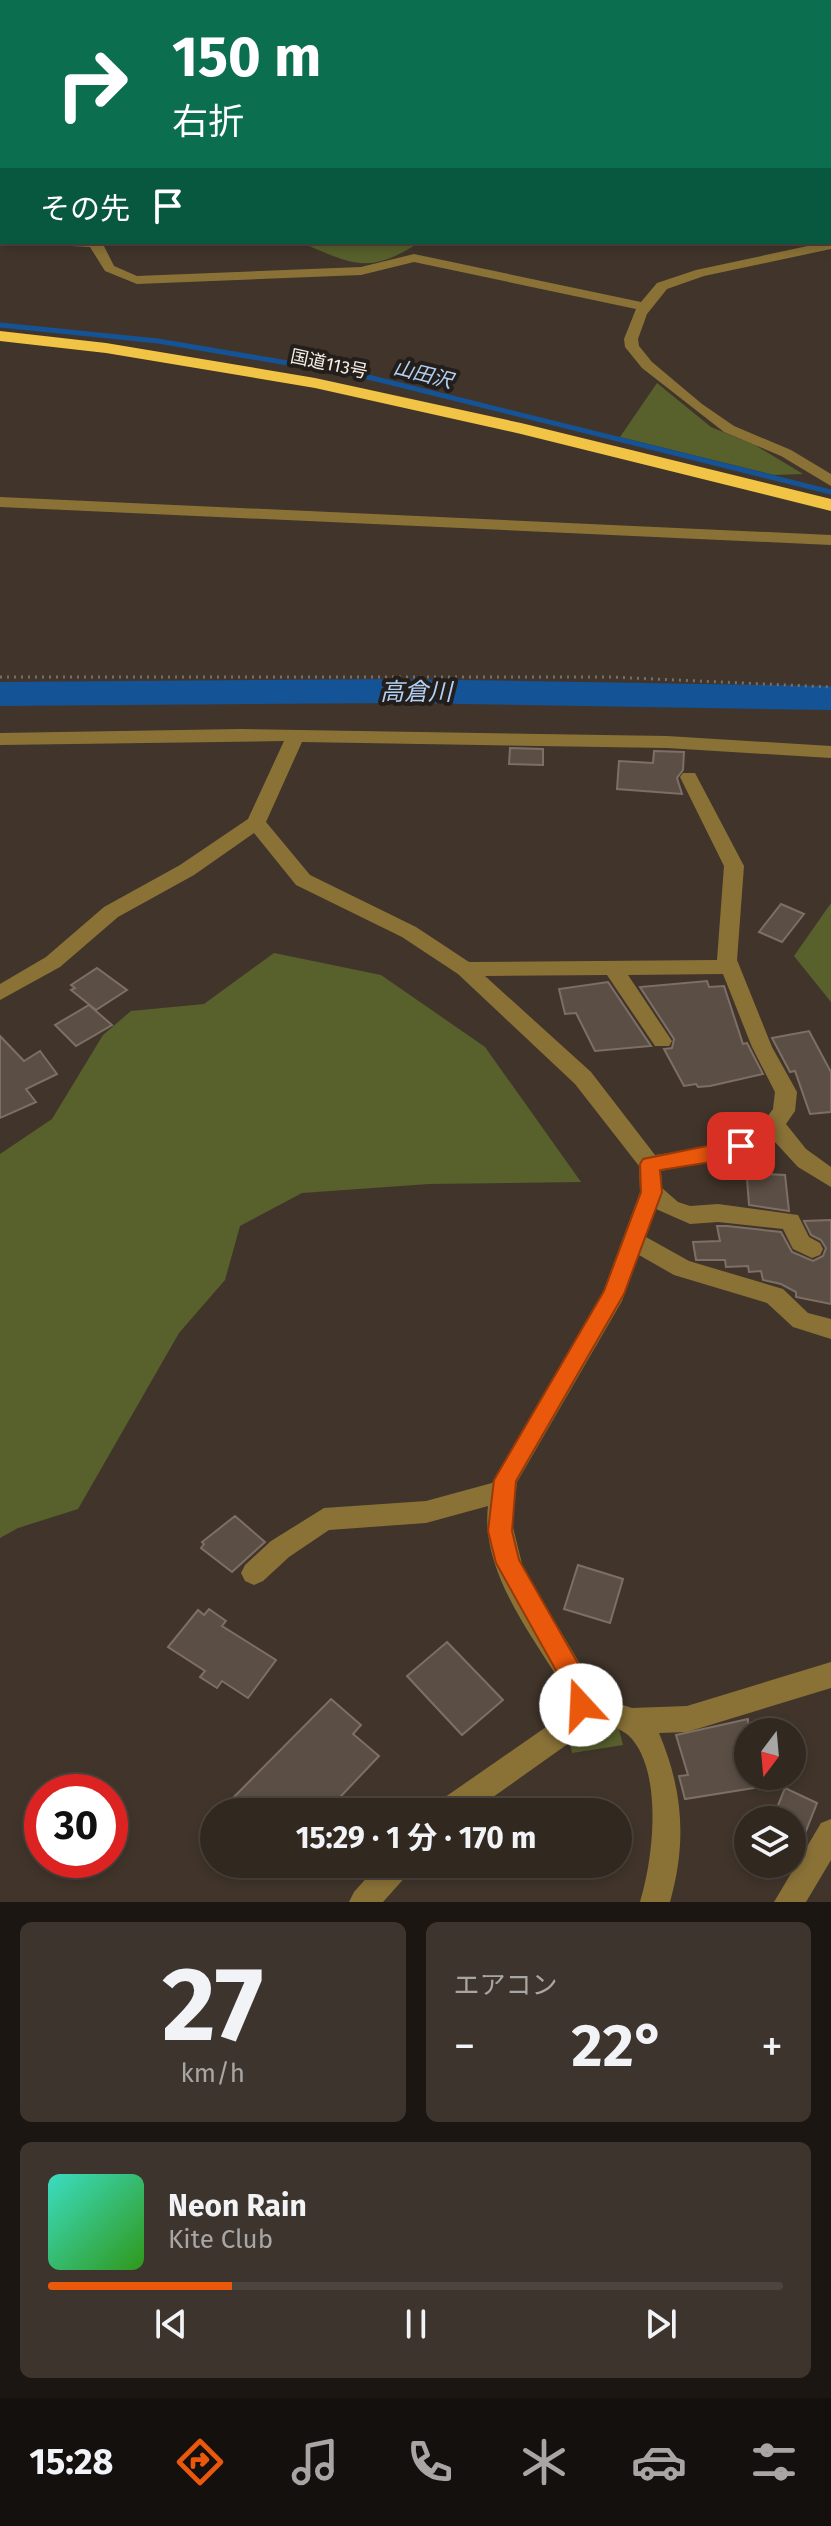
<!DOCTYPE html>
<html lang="ja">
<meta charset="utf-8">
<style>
body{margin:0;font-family:"Fira Sans","Noto Sans JP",sans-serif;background:#3d342d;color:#f1f3f6;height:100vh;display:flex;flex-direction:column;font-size:30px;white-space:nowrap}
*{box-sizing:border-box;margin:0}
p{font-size:26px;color:#a8a6a5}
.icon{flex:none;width:44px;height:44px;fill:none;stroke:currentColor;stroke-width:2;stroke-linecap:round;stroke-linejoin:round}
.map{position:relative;height:1902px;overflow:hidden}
.details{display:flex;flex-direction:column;gap:20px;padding:20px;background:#1b1612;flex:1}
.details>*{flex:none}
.guide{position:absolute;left:0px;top:0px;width:832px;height:244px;box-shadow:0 4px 12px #0003,0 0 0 2px #4c443e;background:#0b6e4f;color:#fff;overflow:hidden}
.needle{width:52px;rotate:196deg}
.fabs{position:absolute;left:734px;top:1718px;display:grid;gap:16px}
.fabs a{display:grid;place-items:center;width:72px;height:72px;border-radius:50%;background:#312820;box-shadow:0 4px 12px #0003,0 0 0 2px #4c443e;font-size:40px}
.speed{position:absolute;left:24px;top:1774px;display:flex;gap:16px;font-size:40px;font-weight:700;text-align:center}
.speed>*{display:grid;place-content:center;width:104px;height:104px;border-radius:50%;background:#312820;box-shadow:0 4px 12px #0003,0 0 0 2px #4c443e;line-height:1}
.speed .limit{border:12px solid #d22;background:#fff;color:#111}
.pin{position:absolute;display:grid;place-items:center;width:68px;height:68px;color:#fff;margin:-34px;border-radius:16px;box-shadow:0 4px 12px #0006}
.me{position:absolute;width:88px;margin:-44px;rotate:340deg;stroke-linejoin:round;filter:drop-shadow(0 0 6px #0008)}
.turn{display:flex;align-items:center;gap:28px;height:168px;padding:0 40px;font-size:36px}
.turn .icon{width:104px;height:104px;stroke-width:2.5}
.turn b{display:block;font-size:56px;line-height:68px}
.then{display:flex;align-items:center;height:76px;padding:0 40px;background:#0003;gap:16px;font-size:30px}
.big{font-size:60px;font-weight:700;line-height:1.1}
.details .card{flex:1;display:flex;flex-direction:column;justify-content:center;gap:12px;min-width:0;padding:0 28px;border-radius:12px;background:#3d342d}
.details .dial{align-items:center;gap:0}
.dial b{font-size:104px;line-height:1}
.song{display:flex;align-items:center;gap:24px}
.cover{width:96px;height:96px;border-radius:12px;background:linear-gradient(135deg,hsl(170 70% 55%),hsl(110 70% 35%))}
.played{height:8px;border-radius:4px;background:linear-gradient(90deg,#ea580c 25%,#4c443e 25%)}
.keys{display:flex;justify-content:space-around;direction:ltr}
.heat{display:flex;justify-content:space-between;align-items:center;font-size:44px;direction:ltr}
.details .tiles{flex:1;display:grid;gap:20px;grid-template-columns:1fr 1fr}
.card:last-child{grid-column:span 2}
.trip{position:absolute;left:200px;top:1798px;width:432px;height:80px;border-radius:40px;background:#312820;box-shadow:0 4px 12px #0003,0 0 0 2px #4c443e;font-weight:700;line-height:80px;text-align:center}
.tabs{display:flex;height:128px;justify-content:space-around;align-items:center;background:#14100d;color:#a8a6a5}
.tabs .icon{width:56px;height:56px}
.tabs .current{color:#ea580c}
.tabs b{font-size:36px;color:#f1f3f6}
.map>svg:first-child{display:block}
.green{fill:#58602c}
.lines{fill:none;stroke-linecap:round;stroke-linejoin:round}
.stream{stroke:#145396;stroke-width:5}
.river{fill:#145396;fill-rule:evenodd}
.building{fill:#5b4f45;stroke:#7d6f65;stroke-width:2}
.path{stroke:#796e66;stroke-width:3;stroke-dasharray:2 5;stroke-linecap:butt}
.minor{fill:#8a7237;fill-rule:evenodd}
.highway{fill:#f2c445;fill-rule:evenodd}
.route{fill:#ea580c;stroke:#983908;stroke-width:2}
.labels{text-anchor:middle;stroke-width:8;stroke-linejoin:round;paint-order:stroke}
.far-street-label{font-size:18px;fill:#f4ede7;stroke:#231e19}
.far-water-label{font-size:20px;font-style:italic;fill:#b1d0f6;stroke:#231e19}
.water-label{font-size:24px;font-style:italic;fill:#b1d0f6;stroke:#231e19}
</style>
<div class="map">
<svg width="831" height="1902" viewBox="0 0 831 1902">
<rect width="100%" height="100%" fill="#41352b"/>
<g class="green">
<path d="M300 242H420C369 275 353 265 300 242Z"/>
<polygon points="657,383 711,427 755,445 803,474 774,475 620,437"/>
<polygon points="831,903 831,1002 794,956"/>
<polygon points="274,953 381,975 485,1047 581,1182 429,1184 302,1193 240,1226 225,1280 179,1333 78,1509 18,1528 0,1538 0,1154 52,1119 103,1035 131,1011 204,1004"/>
<polygon points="618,1726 623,1745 572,1753 568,1734"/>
</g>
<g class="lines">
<polyline class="stream" points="0,325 158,341 364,376 831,492"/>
<polygon class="river" points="401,679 831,686 831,710 401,703 0,706 0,682"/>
</g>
<g class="building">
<polygon points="510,748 543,749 543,765 509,764"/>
<polygon points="654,751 684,752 683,770 677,778 682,794 617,789 619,761 653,763"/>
<polygon points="781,904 804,914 782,942 759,932"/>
<polygon points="97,968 127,990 96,1010 71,990 75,988 71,985"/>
<polygon points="707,981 709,987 724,986 743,1044 747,1043 763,1074 710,1086 698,1087 696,1084 684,1086 664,1049 672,1048 674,1039 640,987"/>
<polygon points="608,982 651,1046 595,1051 576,1013 565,1014 559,989"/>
<polygon points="89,1005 112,1025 76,1046 55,1025"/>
<polygon points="809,1031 831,1072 831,1112 810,1114 795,1071 790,1072 772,1038"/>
<polygon points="0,1036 24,1061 40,1051 57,1074 26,1089 36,1102 0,1118"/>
<polygon points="765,1174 785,1175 789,1211 749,1205 747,1179 762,1178"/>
<polygon points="831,1220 831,1304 796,1297 796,1292 781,1284 763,1280 761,1271 749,1272 748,1266 726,1267 725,1260 696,1260 693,1242 720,1241 717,1226 727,1226 781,1232 792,1252 813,1261 823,1256 826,1248 821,1240 811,1235 804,1221"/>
<polygon points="235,1516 265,1542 232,1572 201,1548 204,1544 202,1542"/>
<polygon points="578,1565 623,1579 610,1623 564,1609"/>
<polygon points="209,1609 226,1621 222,1626 276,1660 248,1698 222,1681 217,1688 200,1677 205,1671 168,1647 198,1610 204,1615"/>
<polygon points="447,1642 503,1700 462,1735 407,1676"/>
<polygon points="331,1699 361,1725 353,1734 379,1756 326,1812 219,1812"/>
<polygon points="748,1719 748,1776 754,1788 685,1799 679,1776 688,1775 676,1735"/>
<polygon points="785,1788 817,1803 793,1864 792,1820 772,1820"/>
</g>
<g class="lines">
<polyline class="path" points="0,677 610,677 831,687"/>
<g class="minor">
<polygon points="143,0 160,0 159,2"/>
<polygon points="766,0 783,0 784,2 767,2"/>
<polygon points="830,1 831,1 831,7 830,2 826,2"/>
<rect x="830" y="162" width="1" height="8"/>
<polygon points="0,236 2,242 7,243 0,244"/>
<polygon points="831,241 831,249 704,276 667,289 647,314 638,339 639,346 652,362 702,404 734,426 791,450 831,474 831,486 781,456 724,432 642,368 625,347 624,339 636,309 414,262 361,275 137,284 105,271 90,247 71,246 64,242 102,242 114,266 137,276 361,267 414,254 641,302 657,283 696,270"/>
<polygon points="0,497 831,535 831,545 0,507"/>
<path d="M241 729 667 736 831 746V758L667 748 302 742 266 822 310 875 416 927 469 962 717 960 724 866 680 777 683 773H695L744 866 737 960 772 1047 797 1092 795 1111 786 1124 806 1149 831 1167V1187L798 1167 774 1141 771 1146 754 1151 764 1169 761 1175 753 1177 745 1175 735 1156 661 1171 662 1188 678 1202 690 1206 718 1204 798 1215 809 1237 820 1243 823 1249 820 1255 812 1258 793 1249 783 1229 718 1222 690 1224 656 1209 646 1237 689 1261 783 1289 808 1313 831 1319V1339L793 1327 767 1303 674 1275 639 1255 622 1301 517 1482 512 1523 523 1568 589 1679 593 1695 632 1708 687 1706 831 1662V1688L687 1732 659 1733C683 1790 687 1842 670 1902H640C653 1860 663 1776 632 1739 622 1727 603 1723 588 1720L579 1736 472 1812H434L438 1802 559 1718 567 1703 566 1691C534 1638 480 1572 488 1506L426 1523 329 1530 289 1557 263 1581 254 1585 245 1581 241 1573 245 1565 271 1541 324 1508 426 1501 492 1483 603 1292 640 1192 639 1166 575 1084 458 974 402 937 296 885 254 833 194 875 118 917 60 967 0 1000V984L46 957 104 907 180 865 248 819 284 741 0 745V733ZM723 974 752 1047 775 1092 773 1109 755 1134 711 1147 655 1155 591 1072 485 976 607 975 655 1046H669L672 1041 628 975Z"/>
<polygon points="831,1819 831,1860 806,1902 774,1902 821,1823"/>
<polygon points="379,1864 412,1864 408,1874 383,1902 349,1902 354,1892"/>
</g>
<polygon class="highway" points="0,331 106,343 315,378 521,423 831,499 831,511 521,434 315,388 106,353 0,341"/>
</g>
<polygon class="route" points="741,1139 748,1141 751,1146 748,1152 711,1162 660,1170 662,1192 624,1294 516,1481 512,1531 519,1560 592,1688 594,1705 590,1713 581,1717 572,1713 567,1690 496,1563 488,1531 494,1480 604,1291 641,1192 640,1164 643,1159"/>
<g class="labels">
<g class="far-street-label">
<text transform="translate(329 364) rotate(12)" y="6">国道113号</text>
</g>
<g class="far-water-label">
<text transform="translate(423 374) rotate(14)" y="7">山田沢</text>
</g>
<g class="water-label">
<text x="416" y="700">高倉川</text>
</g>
</g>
</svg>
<div class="fabs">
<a><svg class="needle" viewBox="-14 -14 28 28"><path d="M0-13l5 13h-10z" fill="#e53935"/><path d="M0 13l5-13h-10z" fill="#a8a6a5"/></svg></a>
<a><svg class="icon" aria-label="layers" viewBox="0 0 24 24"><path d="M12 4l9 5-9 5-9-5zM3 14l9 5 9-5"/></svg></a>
</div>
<div class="speed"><div class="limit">30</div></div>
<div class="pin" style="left:741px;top:1146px;background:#d93025"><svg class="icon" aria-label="arrive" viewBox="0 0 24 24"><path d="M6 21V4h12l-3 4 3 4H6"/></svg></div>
<svg class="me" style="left:581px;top:1705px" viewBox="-20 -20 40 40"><circle r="19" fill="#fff"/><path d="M0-13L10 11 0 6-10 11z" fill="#ea580c"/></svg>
<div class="trip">15:29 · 1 分 · 170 m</div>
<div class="guide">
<div class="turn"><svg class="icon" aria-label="right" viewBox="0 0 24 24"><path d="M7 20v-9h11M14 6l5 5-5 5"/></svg><div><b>150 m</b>右折</div></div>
<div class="then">その先<svg class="icon" aria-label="arrive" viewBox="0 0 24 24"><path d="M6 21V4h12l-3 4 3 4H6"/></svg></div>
</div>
</div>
<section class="details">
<div class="tiles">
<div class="card dial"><b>27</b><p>km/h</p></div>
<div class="card"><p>エアコン</p>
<div class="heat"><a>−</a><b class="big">22°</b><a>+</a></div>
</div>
<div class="card">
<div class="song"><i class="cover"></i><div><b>Neon Rain</b><p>Kite Club</p></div></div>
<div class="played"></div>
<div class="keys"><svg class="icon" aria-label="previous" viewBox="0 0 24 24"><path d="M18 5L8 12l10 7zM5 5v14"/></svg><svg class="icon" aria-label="pause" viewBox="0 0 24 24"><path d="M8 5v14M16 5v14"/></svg><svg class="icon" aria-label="next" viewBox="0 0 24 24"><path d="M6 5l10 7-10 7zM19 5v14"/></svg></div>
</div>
</div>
</section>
<nav class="tabs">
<b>15:28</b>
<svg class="icon current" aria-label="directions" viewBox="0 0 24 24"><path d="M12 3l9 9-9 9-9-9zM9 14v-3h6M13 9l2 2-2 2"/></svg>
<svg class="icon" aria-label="music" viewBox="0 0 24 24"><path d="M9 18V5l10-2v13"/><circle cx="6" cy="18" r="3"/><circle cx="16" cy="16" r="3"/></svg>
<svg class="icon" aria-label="phone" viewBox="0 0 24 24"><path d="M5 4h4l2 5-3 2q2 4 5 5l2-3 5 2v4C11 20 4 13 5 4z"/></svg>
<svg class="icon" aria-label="climate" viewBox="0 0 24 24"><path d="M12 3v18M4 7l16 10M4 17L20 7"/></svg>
<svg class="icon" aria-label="car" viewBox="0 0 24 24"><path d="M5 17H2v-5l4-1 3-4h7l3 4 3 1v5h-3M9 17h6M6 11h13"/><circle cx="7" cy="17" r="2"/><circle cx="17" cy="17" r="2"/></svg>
<svg class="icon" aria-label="filters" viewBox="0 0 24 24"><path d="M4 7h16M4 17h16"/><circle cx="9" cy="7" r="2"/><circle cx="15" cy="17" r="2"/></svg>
</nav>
